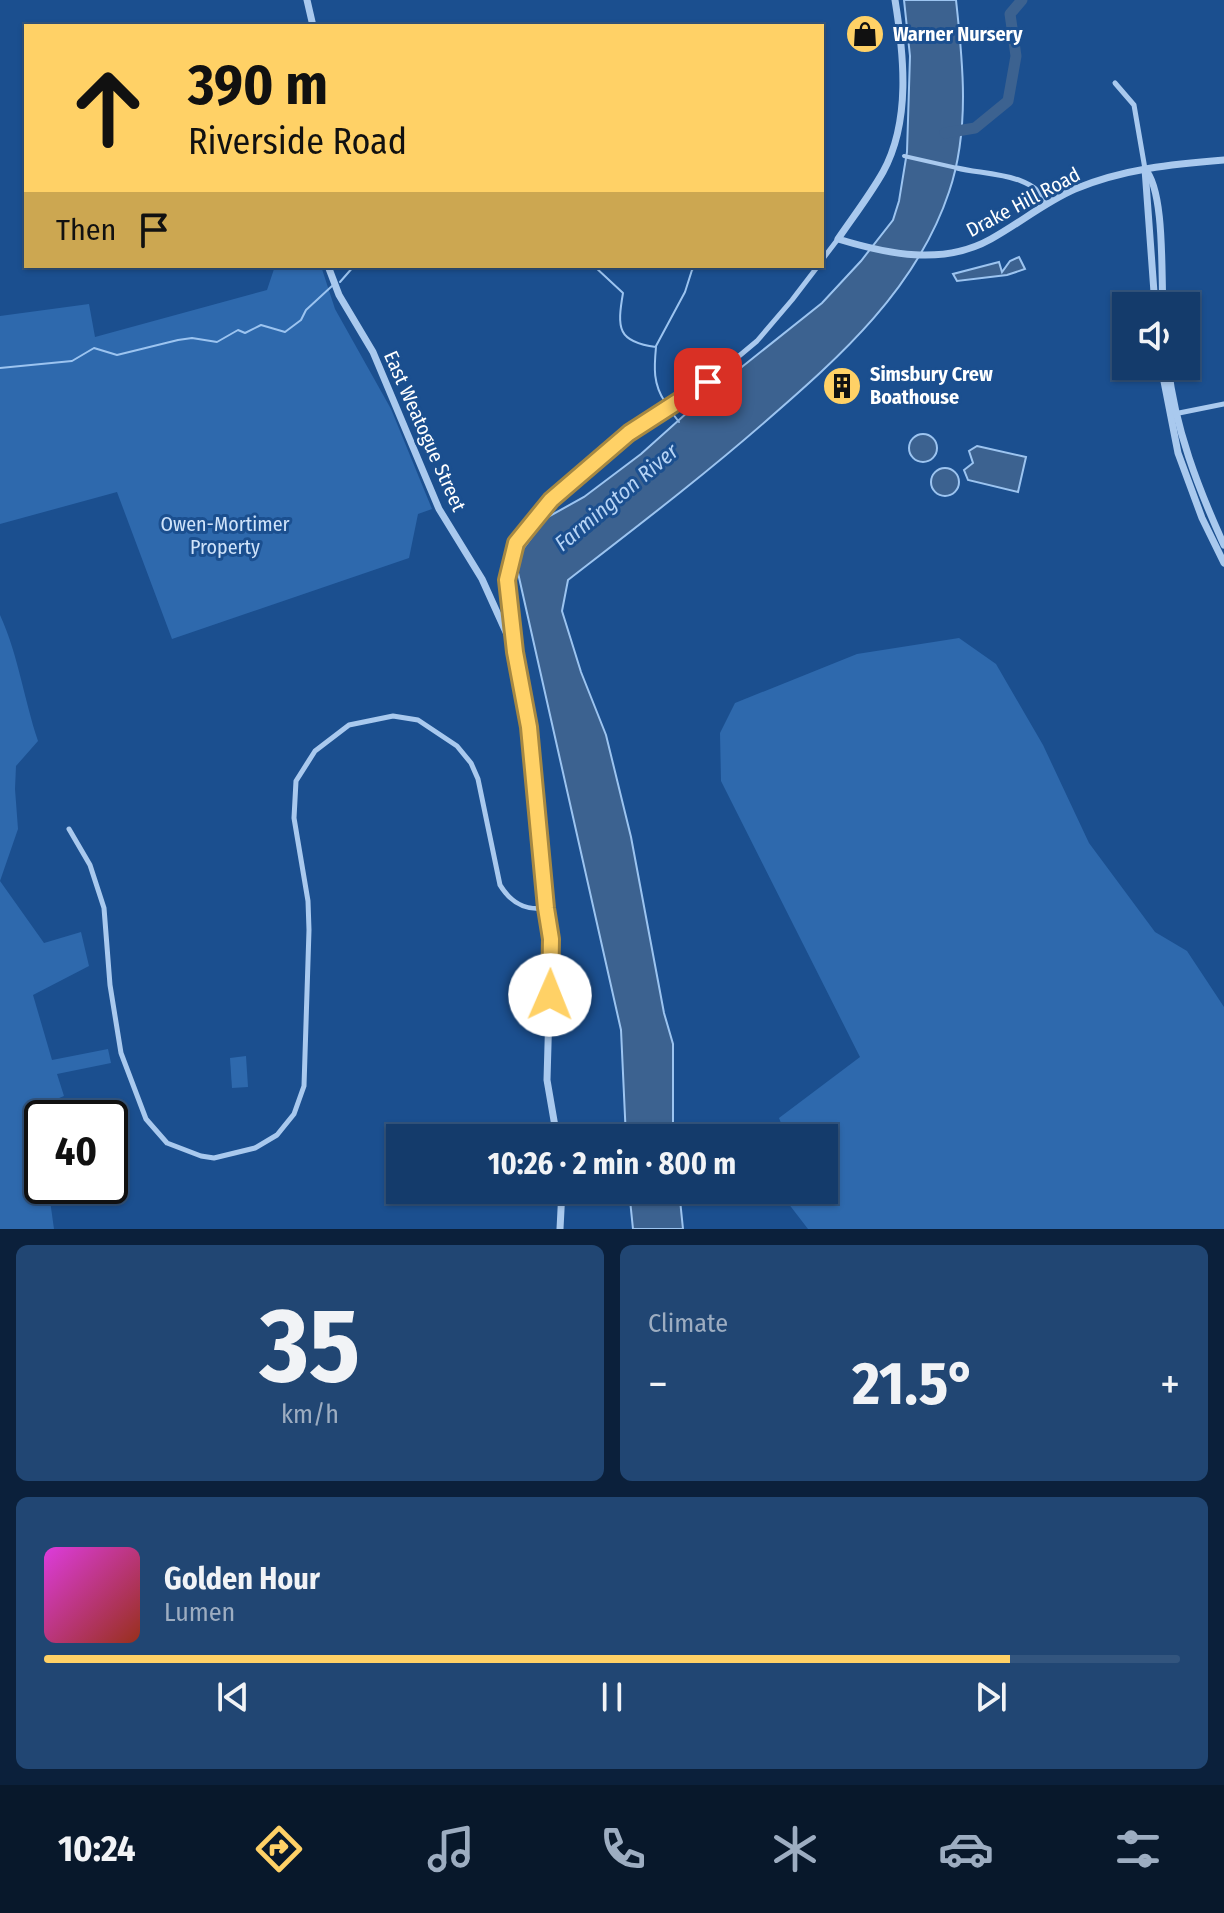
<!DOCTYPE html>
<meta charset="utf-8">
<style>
body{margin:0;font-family:"Fira Sans Condensed",sans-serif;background:#214673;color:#f1f3f6;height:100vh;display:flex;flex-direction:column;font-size:30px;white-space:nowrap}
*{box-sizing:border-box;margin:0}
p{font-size:26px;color:#9dadc1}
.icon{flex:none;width:44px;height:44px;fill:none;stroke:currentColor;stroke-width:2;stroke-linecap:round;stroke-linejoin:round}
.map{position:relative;height:1229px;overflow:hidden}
.side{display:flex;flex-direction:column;gap:16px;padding:16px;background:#0b203b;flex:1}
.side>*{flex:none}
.top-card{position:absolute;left:24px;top:24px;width:800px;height:244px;border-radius:0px;box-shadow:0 2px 6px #0004,0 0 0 2px #33557e;background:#ffd166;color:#111;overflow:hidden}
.fabs{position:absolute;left:1112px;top:292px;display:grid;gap:16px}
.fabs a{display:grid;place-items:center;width:88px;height:88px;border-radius:0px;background:#143b6b;box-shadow:0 2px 6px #0004,0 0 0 2px #33557e;font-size:40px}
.speed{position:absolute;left:24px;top:1100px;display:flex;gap:16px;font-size:40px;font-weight:700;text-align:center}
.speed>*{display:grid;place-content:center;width:104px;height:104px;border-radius:50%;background:#143b6b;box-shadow:0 2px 6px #0004,0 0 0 2px #33557e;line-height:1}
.speed .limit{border:4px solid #111;border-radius:12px;background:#fff;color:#111}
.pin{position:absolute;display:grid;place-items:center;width:68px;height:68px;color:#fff;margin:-34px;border-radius:16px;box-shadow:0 4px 12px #0006}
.me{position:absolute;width:88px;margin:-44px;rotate:1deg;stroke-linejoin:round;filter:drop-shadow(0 0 6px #0008)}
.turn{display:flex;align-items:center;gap:28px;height:168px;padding:0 32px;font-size:36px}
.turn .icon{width:104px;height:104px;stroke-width:2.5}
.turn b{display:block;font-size:56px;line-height:68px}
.then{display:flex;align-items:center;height:76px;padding:0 32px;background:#0003;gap:16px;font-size:30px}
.big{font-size:60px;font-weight:700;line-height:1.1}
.side .card{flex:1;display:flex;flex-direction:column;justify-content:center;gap:12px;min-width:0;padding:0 28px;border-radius:12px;background:#214673}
.side .dial{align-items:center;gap:0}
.dial b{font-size:104px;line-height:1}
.song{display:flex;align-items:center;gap:24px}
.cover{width:96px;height:96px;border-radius:12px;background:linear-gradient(135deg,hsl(300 70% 55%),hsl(10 70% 35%))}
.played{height:8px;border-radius:4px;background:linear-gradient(90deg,#ffd166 85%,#33557e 85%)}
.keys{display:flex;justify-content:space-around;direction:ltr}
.heat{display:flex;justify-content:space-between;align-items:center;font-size:44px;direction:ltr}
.side .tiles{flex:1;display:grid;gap:16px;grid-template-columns:1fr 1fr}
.card:last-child{grid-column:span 2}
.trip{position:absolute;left:386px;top:1124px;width:452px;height:80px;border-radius:0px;background:#143b6b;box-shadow:0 2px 6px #0004,0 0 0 2px #33557e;font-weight:700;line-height:80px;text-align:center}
.tabs{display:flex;height:128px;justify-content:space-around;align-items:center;background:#08182b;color:#9dadc1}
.tabs .icon{width:56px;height:56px}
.tabs .selected{color:#ffd166}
.tabs b{font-size:36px;color:#f1f3f6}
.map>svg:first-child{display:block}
.green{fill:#2e69ad}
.water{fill:#3c6290;stroke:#9cc4f0;stroke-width:2}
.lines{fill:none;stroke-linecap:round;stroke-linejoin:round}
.stream{stroke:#9cc4f0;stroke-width:2}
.river{stroke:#3c6290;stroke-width:11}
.pedestrian{stroke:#a9c9ee;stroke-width:4}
.minor{stroke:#a9c9ee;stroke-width:5}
.tertiary{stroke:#a9c9ee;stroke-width:7}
.route-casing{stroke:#a68842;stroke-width:20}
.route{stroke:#ffd166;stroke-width:14}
.labels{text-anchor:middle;stroke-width:6;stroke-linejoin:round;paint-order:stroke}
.poi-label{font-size:20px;font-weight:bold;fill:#fff;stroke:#1b4f8f;text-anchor:start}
.street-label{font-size:20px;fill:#fff;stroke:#1b4f8f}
.park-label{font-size:20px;fill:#cfe3fa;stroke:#1b4f8f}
.water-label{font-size:22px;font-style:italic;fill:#b5d3f5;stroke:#1b4f8f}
</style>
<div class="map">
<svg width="1224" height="1229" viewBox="0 0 1224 1229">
<rect width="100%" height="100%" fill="#1b4f8f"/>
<g class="green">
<polygon points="275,266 321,266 335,309 391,409 432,509 418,514 409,558 172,639 117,492 0,524 0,316 89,304 95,337 267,290"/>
<path d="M0 615C18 654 24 699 38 741L16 766 15 789 18 829 0 881 44 943 81 932 89 966 33 995 52 1060 108 1049 111 1063 57 1074 64 1096 35 1108 42 1146V1186H48L54 1229H0Z"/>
<polygon points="959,638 996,664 1043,745 1089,843 1155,932 1187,951 1224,1007 1224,1229 808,1229 778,1190 824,1190 824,1138 787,1138 779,1118 860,1057 721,781 720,733 735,703 857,654"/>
<polygon points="246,1056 248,1087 232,1088 230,1058"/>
</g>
<g class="water">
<path d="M904 0H956C963 63 970 130 949 192 917 288 841 356 766 421 702 477 635 528 568 580L562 611 581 672 606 735 631 837 664 1013 673 1044V1138H626L621 1030 516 564 523 549 546 518 584 497 641 454 708 394 822 303 861 261 893 220 899 201 907 152 910 56Z"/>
<polygon points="1019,257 1025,269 1007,275 957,281 953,274 999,262 1002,272 1010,261"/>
<circle cx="923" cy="448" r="14"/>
<polygon points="977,446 1026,457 1018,492 968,480 964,470 973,463 969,451"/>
<circle cx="945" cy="482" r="14"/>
<polygon points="629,1190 679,1190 683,1229 633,1229"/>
</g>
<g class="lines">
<g class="stream">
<path d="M594 266 623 293C617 328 617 342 656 347 654 368 653 384 665 402"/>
<polyline points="340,282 354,266"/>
<polyline points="656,346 685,292 692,270 697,266"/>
<polyline points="0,368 72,361 94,348 117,355 178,340 192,338 217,342 238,330 245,333 261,325 285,332 301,320 306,310 332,286"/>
<polyline points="670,410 679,422"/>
</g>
<polyline class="river" points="945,133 975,128 1008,101 1016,56 1010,14 1022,0"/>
<polyline class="pedestrian" points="904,156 957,168"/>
<g class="minor">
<polyline points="1115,83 1134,105 1145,169"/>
<path d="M957 168C985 175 1036 173 1046 204"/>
<polyline points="822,260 838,239"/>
<polyline points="1174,414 1224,404"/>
<polyline points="514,643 507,580 516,543 531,522 551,500 629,433 708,382 757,341 792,300 818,266"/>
<path d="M69 829 90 865 104 908 110 985 121 1053 146 1119 167 1143 201 1156 214 1158 255 1148 277 1135 294 1114 304 1086 309 930 308 901 294 818 296 781 315 751 349 725 393 716 418 720 457 746 471 763 478 779 500 885C511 903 525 911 546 908"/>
</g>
<g class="tertiary">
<polyline points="307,0 313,26"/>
<path d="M895 0C904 55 911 121 883 172 870 195 853 217 838 239 887 254 943 266 991 239 1020 223 1045 202 1075 189 1123 169 1173 164 1224 160"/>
<path d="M1145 169C1165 191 1161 274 1163 306"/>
<polyline points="1145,169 1155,306"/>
<polyline points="328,266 339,295 373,352 439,509 482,579 515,652 529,727 546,908 551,939 547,1080 557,1138"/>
<polyline points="1161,366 1178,453 1202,518 1224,563"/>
<path d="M1168 366C1175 428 1198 488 1224 545"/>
<polyline points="560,1229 562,1190"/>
</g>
</g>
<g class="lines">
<g class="route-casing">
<polyline id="route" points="550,995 551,939 546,908 529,727 515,652 507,580 516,543 551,500 629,433 708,382"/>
</g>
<use href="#route" class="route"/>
</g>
<defs>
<g id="shop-disc" transform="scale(2)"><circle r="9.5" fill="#ffd166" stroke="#1b4f8f"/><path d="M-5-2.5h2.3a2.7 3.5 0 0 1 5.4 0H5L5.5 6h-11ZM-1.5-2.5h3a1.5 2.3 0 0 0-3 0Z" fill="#111"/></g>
<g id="building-disc" transform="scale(2)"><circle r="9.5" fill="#ffd166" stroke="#1b4f8f"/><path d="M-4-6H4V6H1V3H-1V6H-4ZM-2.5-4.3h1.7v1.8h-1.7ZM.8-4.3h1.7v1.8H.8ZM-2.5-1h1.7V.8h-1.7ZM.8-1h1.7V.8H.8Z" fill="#111"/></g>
</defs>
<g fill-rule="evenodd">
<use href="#shop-disc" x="865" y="34"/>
<use href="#building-disc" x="842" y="386"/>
</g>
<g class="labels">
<g class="poi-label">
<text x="893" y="41">Warner Nursery</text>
<text x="870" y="381">Simsbury Crew<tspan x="870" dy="23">Boathouse</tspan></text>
</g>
<g class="street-label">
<text transform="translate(1023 202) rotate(-28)" y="7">Drake Hill Road</text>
<text transform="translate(425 431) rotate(66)" y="7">East Weatogue Street</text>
</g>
<g class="park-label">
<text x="225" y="531">Owen-Mortimer<tspan x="225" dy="23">Property</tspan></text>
</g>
<g class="water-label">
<text transform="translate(616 497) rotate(-40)" y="8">Farmington River</text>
</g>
</g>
</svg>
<div class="fabs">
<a><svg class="icon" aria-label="sound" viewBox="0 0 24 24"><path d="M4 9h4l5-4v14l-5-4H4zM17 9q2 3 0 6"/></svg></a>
</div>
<div class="speed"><div class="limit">40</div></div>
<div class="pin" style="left:708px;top:382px;background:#d93025"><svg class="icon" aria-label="arrive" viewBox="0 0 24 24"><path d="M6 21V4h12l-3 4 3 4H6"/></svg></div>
<svg class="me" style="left:550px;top:995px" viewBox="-20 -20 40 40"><circle r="19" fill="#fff"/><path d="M0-13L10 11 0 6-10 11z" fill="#ffd166"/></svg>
<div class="trip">10:26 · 2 min · 800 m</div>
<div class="top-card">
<div class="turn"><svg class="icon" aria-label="ahead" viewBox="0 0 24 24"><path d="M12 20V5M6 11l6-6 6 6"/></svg><div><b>390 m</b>Riverside Road</div></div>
<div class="then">Then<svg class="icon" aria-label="arrive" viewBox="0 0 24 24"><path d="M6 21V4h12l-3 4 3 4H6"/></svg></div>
</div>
</div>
<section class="side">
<div class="tiles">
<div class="card dial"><b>35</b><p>km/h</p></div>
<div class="card"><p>Climate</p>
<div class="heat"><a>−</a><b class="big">21.5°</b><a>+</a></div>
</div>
<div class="card">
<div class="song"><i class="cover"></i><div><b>Golden Hour</b><p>Lumen</p></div></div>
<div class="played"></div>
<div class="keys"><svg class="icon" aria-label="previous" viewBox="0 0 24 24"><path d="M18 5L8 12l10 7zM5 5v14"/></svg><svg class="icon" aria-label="pause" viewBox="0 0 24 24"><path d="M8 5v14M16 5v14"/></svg><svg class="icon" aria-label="next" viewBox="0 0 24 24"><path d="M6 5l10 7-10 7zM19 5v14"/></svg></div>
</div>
</div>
</section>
<nav class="tabs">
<b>10:24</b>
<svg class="icon selected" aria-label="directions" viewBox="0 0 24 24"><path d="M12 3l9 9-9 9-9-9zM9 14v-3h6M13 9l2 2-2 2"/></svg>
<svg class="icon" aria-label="music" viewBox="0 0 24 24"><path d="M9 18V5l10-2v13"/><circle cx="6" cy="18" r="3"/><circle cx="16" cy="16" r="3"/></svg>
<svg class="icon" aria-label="phone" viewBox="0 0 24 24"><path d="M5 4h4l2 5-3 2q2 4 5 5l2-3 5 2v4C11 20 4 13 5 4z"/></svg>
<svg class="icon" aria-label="climate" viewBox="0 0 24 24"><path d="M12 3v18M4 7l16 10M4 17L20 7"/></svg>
<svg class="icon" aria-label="car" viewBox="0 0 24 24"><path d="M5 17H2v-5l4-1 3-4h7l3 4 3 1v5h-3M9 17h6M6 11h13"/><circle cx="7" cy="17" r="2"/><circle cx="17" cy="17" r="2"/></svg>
<svg class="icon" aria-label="filters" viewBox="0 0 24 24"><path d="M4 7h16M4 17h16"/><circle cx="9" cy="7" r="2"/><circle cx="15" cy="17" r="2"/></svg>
</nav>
